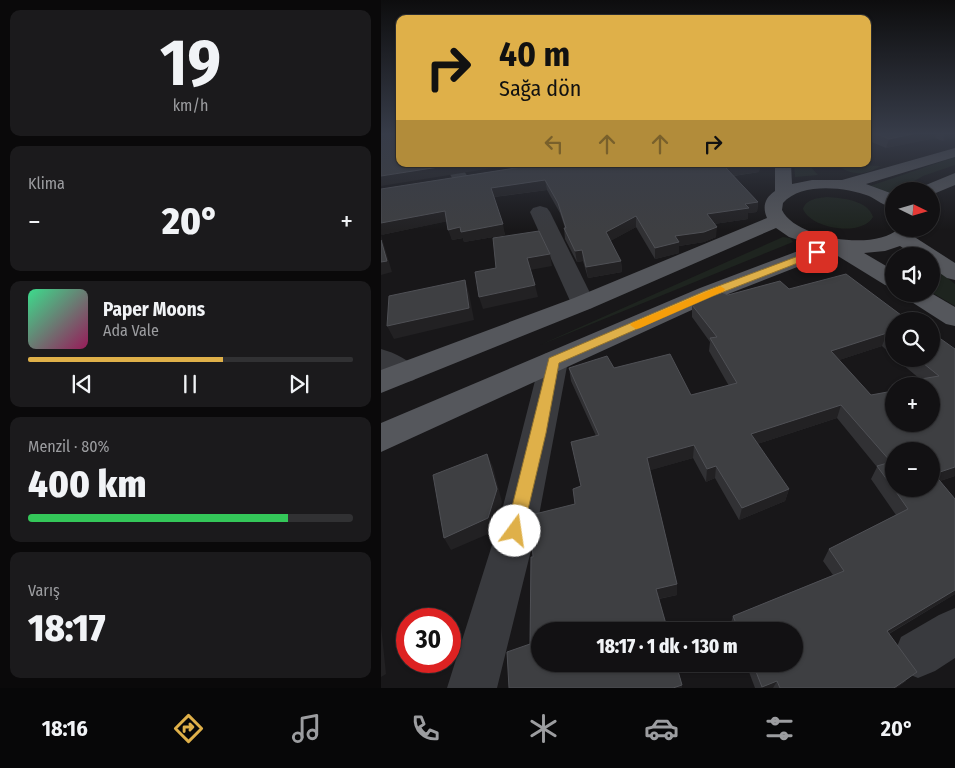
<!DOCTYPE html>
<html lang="tr">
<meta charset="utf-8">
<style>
body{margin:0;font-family:"Fira Sans Condensed",sans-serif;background:#1b1a1c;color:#f1f3f6;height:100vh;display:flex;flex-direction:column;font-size:19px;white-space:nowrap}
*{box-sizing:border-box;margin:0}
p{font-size:16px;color:#9c9da0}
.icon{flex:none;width:28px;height:28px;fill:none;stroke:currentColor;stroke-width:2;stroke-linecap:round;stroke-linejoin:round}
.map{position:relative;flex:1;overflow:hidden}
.sheet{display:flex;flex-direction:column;gap:10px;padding:10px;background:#0a090a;width:381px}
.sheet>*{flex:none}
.hud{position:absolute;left:15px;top:15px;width:475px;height:152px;border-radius:10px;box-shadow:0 1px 4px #0004,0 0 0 1px #313133;background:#dfb049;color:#111;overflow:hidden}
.needle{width:32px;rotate:95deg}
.buttons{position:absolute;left:504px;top:182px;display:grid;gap:10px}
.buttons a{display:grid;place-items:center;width:55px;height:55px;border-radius:50%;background:#121113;box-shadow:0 1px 4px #0004,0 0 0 1px #313133;font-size:25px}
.speed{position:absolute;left:15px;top:608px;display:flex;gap:10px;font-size:25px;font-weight:700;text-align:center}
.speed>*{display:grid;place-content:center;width:65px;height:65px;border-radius:50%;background:#121113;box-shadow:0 1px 4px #0004,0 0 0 1px #313133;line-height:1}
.speed .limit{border:8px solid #d22;background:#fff;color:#111}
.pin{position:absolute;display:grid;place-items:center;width:42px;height:42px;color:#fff;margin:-21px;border-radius:10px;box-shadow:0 2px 8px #0006}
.me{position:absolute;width:55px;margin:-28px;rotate:14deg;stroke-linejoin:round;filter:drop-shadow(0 0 4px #0008)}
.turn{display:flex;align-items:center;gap:18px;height:105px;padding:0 20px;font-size:22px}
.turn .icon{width:65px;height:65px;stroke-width:2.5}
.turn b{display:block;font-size:35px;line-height:42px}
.lanes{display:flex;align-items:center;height:48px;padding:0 20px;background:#0003;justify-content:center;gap:25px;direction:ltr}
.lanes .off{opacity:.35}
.big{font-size:38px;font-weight:800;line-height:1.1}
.sheet .widget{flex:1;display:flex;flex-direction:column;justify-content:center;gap:8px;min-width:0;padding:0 18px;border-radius:10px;background:#1b1a1c}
.sheet .dial{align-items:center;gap:0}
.dial b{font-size:65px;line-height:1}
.song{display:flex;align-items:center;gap:15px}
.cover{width:60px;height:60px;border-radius:8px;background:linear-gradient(135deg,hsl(150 70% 55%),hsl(330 70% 35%))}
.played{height:5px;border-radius:2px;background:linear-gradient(90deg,#dfb049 60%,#313133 60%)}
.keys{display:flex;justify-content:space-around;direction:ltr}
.heat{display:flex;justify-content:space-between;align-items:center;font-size:28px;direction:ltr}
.charge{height:8px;border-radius:4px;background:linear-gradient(90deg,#34c759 80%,#313133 0)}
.trip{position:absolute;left:150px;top:622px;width:272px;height:50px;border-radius:25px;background:#121113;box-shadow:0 1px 4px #0004,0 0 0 1px #313133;font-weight:800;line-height:50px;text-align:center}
.dock{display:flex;height:80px;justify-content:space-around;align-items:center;background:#070708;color:#9c9da0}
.dock .icon{width:35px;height:35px}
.dock .selected{color:#dfb049}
.dock b{font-size:22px;color:#f1f3f6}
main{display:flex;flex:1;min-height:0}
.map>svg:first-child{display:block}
.green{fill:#1e241f}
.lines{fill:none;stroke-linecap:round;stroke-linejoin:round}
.minor{fill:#393a3e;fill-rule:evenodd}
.major{fill:#55575c;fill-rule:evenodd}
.wall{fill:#313134}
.shaded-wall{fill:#222123}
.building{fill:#3e3f42;stroke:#4f5055}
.route{fill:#dfb049;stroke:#91722f}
.slow{fill:#f59e0b}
</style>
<main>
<section class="sheet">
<div class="widget dial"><b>19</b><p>km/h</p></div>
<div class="widget"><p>Klima</p>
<div class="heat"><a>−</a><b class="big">20°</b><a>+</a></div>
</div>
<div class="widget">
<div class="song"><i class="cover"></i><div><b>Paper Moons</b><p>Ada Vale</p></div></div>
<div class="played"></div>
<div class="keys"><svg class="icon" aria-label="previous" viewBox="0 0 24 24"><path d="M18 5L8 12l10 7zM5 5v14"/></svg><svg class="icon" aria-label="pause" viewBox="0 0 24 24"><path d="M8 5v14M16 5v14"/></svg><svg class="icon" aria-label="next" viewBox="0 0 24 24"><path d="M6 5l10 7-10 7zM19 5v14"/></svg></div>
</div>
<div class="widget"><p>Menzil · 80%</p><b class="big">400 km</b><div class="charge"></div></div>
<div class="widget"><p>Varış</p><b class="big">18:17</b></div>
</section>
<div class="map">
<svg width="574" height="688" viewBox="0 0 574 688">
<rect width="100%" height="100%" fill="#181719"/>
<g class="green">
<polygon points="574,157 574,165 542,176 516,191 512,191 512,193 507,194 489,186"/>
<polygon points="413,164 427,164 437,175 414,177"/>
<path d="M454 164 500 166C481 176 472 176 454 164Z"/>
<path d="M446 197C461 198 487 200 492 217 481 237 430 229 422 209 425 199 437 198 446 197Z"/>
<polygon points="402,237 409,238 412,242 159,345"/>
<polygon points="552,266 574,284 574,306 550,292 550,267"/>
</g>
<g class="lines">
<g class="minor">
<polygon points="63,164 79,164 88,179 86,183 74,183"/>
<polygon points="159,206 166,208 169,212 214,303 211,308 202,311 193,308 190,303 149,212 152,208"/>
<path d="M0 349C14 353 30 360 38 373L33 380C19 385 12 380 0 372Z"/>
<polygon points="173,351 183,354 187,361 156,526 116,688 66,688 117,526 159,361 163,354"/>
<polygon points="574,608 574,658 554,671 537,678 520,671 513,654 520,637 558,615"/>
</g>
<g class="major">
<path d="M574 148V157L485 184 512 194V207C503 206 496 200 488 196 465 187 420 182 402 203L401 210C415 239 494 251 517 229H538L532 236 574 263V280L566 278 550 267V256H534L519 246 504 251 483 253 512 270V287L504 285 452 253 337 298 0 452V423L319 288 433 245 408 237 395 228 211 308 0 393V370L193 298 386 218C381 206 384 198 394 191V164H410L411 184 431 180H461Z"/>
<polygon points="574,173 574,185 550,195 550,191 537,191 540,187"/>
<polygon points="550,293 574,307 574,326 565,324 526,299 523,294"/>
</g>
</g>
<g class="wall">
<polygon points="486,133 574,133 562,141 554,138 505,148 486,140"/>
<polygon points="160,164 379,164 378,172 353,176 377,202 376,212 367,213 367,219 333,224 335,237 323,242 298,246 298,253 274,259 255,227 229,241 240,261 241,272 207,278 202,261 196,262 184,239 183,228 184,228 179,213 166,190 113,197 124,235 83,242 82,238 71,240 66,221 0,235"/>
<polygon points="408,289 512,321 512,356 501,346 458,360 490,395 550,386 536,386 539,379 515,359 550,359 550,332 574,476 559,481 574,499 574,594 508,634 525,681 515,688 374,688 365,664 414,664 414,631 351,631 349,626 352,616 452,575 442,561 448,549 515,515 490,479 496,467 456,418 376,444 408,489 404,501 358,520 334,478 325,482 312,458 269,470 296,584 296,595 278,599 301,685 301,688 128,688 149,644 152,557 194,504 200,486 215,436 190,381 188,368 233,368 310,395 348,386 328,351 329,342 311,317 311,305 347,295"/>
</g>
<g class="shaded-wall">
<polygon points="536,133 555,133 554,138 505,148 508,139"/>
<polygon points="564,133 574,133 574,138 562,141"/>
<polygon points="77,164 136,164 0,186 0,176"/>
<polygon points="371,164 379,164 378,172 344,177 345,168"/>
<polygon points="164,180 166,190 112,197 110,188"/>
<polygon points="377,202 376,212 367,213 367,219 326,225 326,214 364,204"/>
<polygon points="64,211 68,221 0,235 0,223"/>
<polygon points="255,216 255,227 226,243 225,232"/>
<polygon points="122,224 124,235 83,242 82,238 71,240 67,230 79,227"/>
<polygon points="336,227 335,237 323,242 298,246 298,253 274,259 274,248 294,236"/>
<polygon points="0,235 11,272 0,275"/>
<polygon points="201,250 202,261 196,262 194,251"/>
<polygon points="169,254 171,266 149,270 146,258"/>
<polygon points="240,261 241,272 207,278 205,267"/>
<polygon points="84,280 88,293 93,320 13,339 6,326"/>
<polygon points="154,285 157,297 102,309 98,297"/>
<polygon points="506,333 501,346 446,364 450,351"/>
<polygon points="460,405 456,418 367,447 370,434"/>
<polygon points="313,445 312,458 267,471 266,458"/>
<polygon points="106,454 112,467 121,502 114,531 70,550 63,538"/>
<polygon points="335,466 334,478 325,482 326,469"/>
<polygon points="574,467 574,476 550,484 553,474"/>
<polygon points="408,489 404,501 358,520 361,508"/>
<polygon points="296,584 296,595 276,599 275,589"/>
<polygon points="574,590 574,594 497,640 506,631"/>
<polygon points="0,625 5,674 0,677"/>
<polygon points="536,672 515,688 513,688"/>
<polygon points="396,681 392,688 381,688 381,687"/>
<polygon points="301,685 301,688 292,688"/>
</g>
<g class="building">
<polygon points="19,133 19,164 77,164 0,176 0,134"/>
<polygon points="494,133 536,133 508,139"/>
<polygon points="160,164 371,164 345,168 377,202 364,204 368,208 326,214 336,227 323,232 294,236 298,242 274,248 255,216 225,232 240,261 205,267 201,250 194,251 183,228 185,228 177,203 164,180 110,188 122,224 80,232 79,227 67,230 64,211 0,223 0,189"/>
<polygon points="158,231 169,254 146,258 154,285 98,297 94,272 115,268 112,238"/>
<polygon points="0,240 6,261 0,262"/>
<polygon points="465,274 528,321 512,321 512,339 506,333 450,351 490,395 512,391 512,424 550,424 550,386 542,386 545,386 540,379 558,376 537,359 550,359 550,332 574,349 574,467 553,474 574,499 574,590 506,631 536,672 513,688 399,688 396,681 381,687 372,664 414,664 414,631 358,631 352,616 463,571 448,549 527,509 513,489 550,489 550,451 512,451 512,488 496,466 510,462 460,405 370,434 408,489 361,508 335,466 326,469 313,445 266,458 296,584 275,589 287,631 159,631 159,664 295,664 301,685 292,688 128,688 126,652 149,644 150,557 152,557 150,529 154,514 194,504 192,489 200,486 190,442 218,435 188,368 226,356 233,368 289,354 310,395 356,383 329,338 336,337 311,305 338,291 347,295 399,281 408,289"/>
<polygon points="84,280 88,308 6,326 8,296"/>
<polygon points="106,454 116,489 107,518 63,538 52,475"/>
</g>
<linearGradient id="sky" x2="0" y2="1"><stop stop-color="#0d0d0e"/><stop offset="0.58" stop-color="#373c49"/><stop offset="1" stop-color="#373c49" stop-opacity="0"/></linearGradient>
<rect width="574" height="230" fill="url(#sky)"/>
<polygon class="route" points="436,249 440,250 440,254 332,296 178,363 165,433 142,531 139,536 134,539 128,536 125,531 168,358 324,291"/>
<polygon class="slow" points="339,286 344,289 343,291 259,328 255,329 249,325 251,323"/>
</svg>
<div class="buttons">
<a><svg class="needle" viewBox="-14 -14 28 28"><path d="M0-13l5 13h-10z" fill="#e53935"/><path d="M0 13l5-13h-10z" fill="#9c9da0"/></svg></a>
<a><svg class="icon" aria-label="sound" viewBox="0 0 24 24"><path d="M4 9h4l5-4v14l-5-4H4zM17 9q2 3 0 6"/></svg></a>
<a><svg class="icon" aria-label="search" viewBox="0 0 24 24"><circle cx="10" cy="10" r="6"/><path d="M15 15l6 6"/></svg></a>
<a>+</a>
<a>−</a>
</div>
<div class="speed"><div class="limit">30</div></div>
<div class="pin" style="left:436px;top:252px;background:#d93025"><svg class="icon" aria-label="arrive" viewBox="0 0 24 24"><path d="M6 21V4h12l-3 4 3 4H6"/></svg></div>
<svg class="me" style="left:134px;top:531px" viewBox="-20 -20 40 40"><circle r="19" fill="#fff"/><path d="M0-13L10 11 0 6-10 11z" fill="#dfb049"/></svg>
<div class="trip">18:17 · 1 dk · 130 m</div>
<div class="hud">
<div class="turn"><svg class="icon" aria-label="right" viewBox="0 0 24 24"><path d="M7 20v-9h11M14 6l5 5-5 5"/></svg><div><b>40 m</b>Sağa dön</div></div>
<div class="lanes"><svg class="icon off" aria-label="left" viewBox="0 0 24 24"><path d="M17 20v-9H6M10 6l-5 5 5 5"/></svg><svg class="icon off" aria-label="ahead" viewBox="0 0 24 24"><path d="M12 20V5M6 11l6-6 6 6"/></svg><svg class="icon off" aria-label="ahead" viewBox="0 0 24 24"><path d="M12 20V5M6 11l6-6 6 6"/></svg><svg class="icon" aria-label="right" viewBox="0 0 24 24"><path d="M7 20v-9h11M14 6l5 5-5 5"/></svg></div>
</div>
</div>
</main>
<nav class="dock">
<b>18:16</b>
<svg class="icon selected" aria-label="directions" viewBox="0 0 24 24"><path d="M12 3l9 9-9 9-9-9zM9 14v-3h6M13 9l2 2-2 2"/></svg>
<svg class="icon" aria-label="music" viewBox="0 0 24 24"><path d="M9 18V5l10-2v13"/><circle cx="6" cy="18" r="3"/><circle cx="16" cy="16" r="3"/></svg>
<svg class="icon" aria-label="phone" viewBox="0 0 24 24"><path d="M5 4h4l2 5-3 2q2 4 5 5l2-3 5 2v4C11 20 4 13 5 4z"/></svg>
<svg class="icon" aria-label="climate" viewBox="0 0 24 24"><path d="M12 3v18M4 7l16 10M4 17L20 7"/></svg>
<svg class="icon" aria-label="car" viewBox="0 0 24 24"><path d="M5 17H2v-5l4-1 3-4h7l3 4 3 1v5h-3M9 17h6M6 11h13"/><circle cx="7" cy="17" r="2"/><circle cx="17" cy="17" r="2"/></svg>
<svg class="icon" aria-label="filters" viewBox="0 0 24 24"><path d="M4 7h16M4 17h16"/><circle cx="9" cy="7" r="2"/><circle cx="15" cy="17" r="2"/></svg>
<b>20°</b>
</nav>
